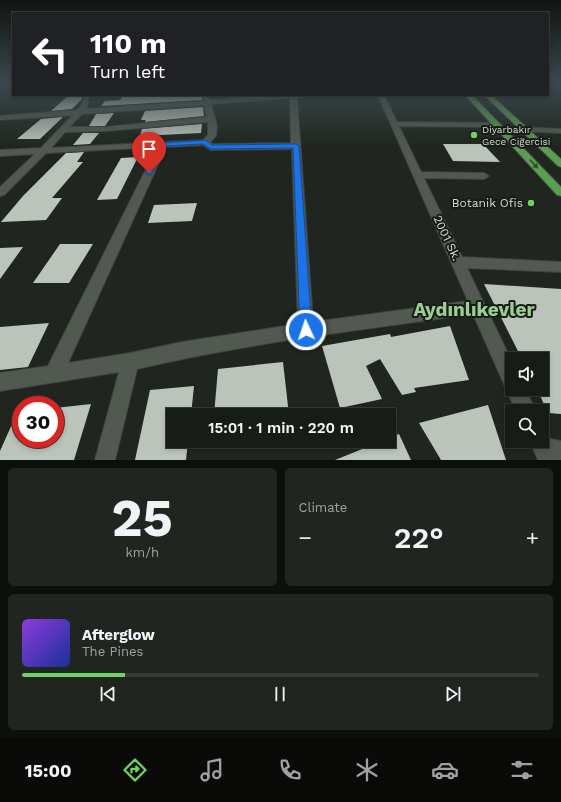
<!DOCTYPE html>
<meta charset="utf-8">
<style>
body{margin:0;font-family:"Work Sans",sans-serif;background:#212520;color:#f1f3f6;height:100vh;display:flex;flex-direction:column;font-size:15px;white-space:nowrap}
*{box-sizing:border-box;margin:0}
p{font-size:13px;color:#9fa1a1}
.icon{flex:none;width:22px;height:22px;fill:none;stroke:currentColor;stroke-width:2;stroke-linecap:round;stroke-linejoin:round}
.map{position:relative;height:460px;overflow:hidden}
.side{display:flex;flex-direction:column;gap:8px;padding:8px;background:#0d0f0d;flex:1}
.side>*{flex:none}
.banner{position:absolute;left:12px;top:12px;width:537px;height:84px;border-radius:0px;box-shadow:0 2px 6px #0003,0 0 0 1px #363a36;background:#202124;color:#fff;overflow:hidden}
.fabs{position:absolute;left:505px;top:352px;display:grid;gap:8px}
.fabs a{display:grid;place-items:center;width:44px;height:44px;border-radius:0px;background:#181c17;box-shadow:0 2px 6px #0003,0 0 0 1px #363a36;font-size:20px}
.speed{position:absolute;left:12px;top:396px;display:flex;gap:8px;font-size:20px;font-weight:700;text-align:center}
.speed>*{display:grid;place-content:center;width:52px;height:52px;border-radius:50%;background:#181c17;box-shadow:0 2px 6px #0003,0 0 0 1px #363a36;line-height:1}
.speed .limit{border:6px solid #d22;background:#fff;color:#111}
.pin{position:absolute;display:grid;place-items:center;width:34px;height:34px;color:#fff;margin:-41px -17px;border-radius:50% 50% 50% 0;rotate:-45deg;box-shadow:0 0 4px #0007}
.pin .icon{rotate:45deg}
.me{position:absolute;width:44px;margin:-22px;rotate:357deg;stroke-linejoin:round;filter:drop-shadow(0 0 3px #0008)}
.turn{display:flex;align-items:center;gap:14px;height:84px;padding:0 12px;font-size:18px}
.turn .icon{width:52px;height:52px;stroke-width:2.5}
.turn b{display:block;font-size:28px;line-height:34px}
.big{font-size:30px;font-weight:600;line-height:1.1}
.side .card{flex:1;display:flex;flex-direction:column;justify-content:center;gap:6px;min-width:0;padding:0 14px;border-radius:6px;background:#212520}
.side .dial{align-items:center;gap:0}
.dial b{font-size:52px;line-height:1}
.song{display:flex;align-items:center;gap:12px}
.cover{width:48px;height:48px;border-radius:6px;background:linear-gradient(135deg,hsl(270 70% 55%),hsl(230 70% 35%))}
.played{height:4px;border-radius:2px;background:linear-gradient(90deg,#6ed360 20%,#363a36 20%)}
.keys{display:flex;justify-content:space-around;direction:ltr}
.heat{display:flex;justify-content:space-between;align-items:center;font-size:22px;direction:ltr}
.side .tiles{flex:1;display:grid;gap:8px;grid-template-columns:1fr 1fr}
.card:last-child{grid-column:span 2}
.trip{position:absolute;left:166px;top:408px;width:230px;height:40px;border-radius:0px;background:#181c17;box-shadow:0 2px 6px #0003,0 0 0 1px #363a36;font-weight:600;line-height:40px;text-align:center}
.dock{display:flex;height:64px;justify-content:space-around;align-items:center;background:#0a0b09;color:#9fa1a1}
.dock .icon{width:28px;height:28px}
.dock .current{color:#6ed360}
.dock b{font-size:18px;color:#f1f3f6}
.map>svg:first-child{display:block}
.building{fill:#bbc4ba}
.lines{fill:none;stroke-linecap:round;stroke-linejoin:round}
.minor-casing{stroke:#3e433e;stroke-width:2}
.highway-casing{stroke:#3e433e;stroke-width:2}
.minor{fill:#525951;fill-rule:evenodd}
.highway{fill:#599f50;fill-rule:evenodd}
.oneway{fill:#31512d}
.route{fill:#1a73e8;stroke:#114b97}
.poi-dot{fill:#6ed360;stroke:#171d16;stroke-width:1.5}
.labels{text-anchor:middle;stroke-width:4;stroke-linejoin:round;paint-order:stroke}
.far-poi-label{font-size:10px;fill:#d4d8d3;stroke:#171d16;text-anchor:start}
.poi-label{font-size:12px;fill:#d4d8d3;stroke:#171d16;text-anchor:end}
.street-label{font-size:12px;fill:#d4d8d3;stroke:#171d16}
.near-district-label{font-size:19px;font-weight:bold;fill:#9acf93;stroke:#171d16}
</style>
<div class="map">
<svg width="561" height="460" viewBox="0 0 561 460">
<rect width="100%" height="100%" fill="#20261f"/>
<g class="building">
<polygon points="69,95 82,95 81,100 72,109 51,111"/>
<polygon points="123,95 202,95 202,100 101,106 105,101 120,100"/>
<polygon points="203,107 204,116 145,122 146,120 141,120 145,111"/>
<polygon points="114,113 105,126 89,126 96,114"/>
<polygon points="63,117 40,139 17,139 41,119"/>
<polygon points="202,124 201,133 140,136 142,129"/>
<polygon points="83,133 99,133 90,144 73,145"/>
<polygon points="443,144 483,144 500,162 453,161"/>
<polygon points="84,152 77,162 83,162 52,198 62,198 46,220 1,222 23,196 66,153"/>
<polygon points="138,157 117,199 97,200 121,158"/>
<polygon points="197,203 192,221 148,223 154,205"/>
<polygon points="60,244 93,244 69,283 33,283"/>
<polygon points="23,247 0,279 0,248"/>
<polygon points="484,284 561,289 561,414 548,413 537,389 542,389 542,359 522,359"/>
<polygon points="49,323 28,367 0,370 0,327"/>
<polygon points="450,326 469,380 414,388 416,392 402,395 380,359 366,366 382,399 340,408 322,346 390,334 391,337"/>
<polygon points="283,362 289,415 214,415 218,369"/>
<polygon points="194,386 191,415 173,415 173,441 188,441 186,460 135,460 150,390"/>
<polygon points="21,404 21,439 55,439 55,408 91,404 74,460 0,460 0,451"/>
<polygon points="488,405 506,460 441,460 419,423"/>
<polygon points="399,434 411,460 335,460 382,441 389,441 389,438"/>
</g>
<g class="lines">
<g class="minor-casing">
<g id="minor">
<polygon points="0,82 3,82 3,83 0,85"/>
<path d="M84 95H90L86 109 204 101 203 95H209L210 100 278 95H308L297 98 313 322 468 301 378 95H384L397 122 500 123 501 125 497 127 399 126 421 172 484 173 489 176 484 179 424 178 462 257 561 262V272L467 268 512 362V389H525L536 411H516L473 314C361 330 247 343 137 369L115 460H95L119 372 0 391V373L48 366 157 147 46 153 4 195 0 196V187L35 154 0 156V150L41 148 73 115 0 120V116L77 110 81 106ZM290 98 291 143 213 144 210 142 216 136 217 126 211 104ZM204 105 207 117 106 127H69L82 114ZM208 122V135L203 140 51 148 65 132 106 131ZM203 145 211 150 292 149 298 324 182 342 130 353 68 363 166 147Z"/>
<polygon points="521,127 561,129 561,133 524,131 520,129"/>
<polygon points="542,432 547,434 550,439 561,441 561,460 538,460 530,441 542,441"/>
</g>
</g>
<g class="highway-casing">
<g id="highway">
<polygon points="465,95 472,95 561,187 561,196 557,195"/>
<polygon points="484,95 491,95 561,159 561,167 558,166"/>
</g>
</g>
<use href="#minor" class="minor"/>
<use href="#highway" class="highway"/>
</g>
<defs><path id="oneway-solid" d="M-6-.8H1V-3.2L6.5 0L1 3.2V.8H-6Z"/></defs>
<use class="oneway" href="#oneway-solid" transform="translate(534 164) rotate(47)"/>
<linearGradient id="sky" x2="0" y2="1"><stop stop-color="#121511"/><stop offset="0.56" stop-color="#3c474d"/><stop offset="1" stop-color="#3c474d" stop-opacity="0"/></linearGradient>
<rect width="561" height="147" fill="url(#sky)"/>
<polygon class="route" points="205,140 212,145 296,144 299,146 312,330 310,334 306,336 302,334 300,330 293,148 211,149 203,144 165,146 151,175 145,173 160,143"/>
<g class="poi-dot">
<circle cx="474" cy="135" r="4"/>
<circle cx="531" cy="203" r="4"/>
</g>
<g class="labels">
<g class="far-poi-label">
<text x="482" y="133">Diyarbakır<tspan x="482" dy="12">Gece Ciğercisi</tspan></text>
</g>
<g class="poi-label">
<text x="523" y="207">Botanik Ofis</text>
</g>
<g class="street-label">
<text transform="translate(447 238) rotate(65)" y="4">2001 Sk.</text>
</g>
<g class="near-district-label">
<text x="474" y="316">Aydınlıkevler</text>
</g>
</g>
</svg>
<div class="fabs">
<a><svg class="icon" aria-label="sound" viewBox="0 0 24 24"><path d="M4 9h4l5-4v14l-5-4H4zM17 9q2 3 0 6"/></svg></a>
<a><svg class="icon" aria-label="search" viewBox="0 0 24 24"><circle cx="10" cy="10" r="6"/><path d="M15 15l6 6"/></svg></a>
</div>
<div class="speed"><div class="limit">30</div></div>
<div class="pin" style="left:149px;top:173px;background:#d93025"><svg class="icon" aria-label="arrive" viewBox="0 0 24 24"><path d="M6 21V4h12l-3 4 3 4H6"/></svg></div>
<svg class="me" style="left:306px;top:330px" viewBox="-20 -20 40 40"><circle r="17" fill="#1a73e8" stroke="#fff" stroke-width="3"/><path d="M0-11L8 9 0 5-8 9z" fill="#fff"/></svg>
<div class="trip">15:01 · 1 min · 220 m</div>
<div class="banner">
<div class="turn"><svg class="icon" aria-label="left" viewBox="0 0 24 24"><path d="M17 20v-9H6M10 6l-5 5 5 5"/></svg><div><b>110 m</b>Turn left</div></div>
</div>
</div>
<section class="side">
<div class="tiles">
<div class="card dial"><b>25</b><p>km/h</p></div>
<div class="card"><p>Climate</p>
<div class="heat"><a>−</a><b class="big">22°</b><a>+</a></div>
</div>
<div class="card">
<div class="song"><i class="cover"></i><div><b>Afterglow</b><p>The Pines</p></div></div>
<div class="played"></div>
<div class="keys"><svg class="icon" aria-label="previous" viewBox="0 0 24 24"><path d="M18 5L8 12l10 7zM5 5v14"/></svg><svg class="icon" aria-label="pause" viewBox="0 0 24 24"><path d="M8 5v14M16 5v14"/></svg><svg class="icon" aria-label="next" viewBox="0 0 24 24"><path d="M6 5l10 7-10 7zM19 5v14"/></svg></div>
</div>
</div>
</section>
<nav class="dock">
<b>15:00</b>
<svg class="icon current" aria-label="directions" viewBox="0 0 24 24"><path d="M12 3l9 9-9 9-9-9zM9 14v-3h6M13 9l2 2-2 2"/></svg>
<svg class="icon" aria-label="music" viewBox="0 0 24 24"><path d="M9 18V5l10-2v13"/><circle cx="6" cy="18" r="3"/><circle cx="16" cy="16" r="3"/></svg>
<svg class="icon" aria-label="phone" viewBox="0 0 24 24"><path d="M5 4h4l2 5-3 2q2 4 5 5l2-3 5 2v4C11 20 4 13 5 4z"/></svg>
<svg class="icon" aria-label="climate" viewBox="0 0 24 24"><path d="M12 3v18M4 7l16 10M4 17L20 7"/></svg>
<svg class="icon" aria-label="car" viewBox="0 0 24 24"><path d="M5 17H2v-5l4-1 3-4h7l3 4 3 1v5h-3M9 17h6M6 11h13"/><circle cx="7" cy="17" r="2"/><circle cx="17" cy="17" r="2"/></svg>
<svg class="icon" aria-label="filters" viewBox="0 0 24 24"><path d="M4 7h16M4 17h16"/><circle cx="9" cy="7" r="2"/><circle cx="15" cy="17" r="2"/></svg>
</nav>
